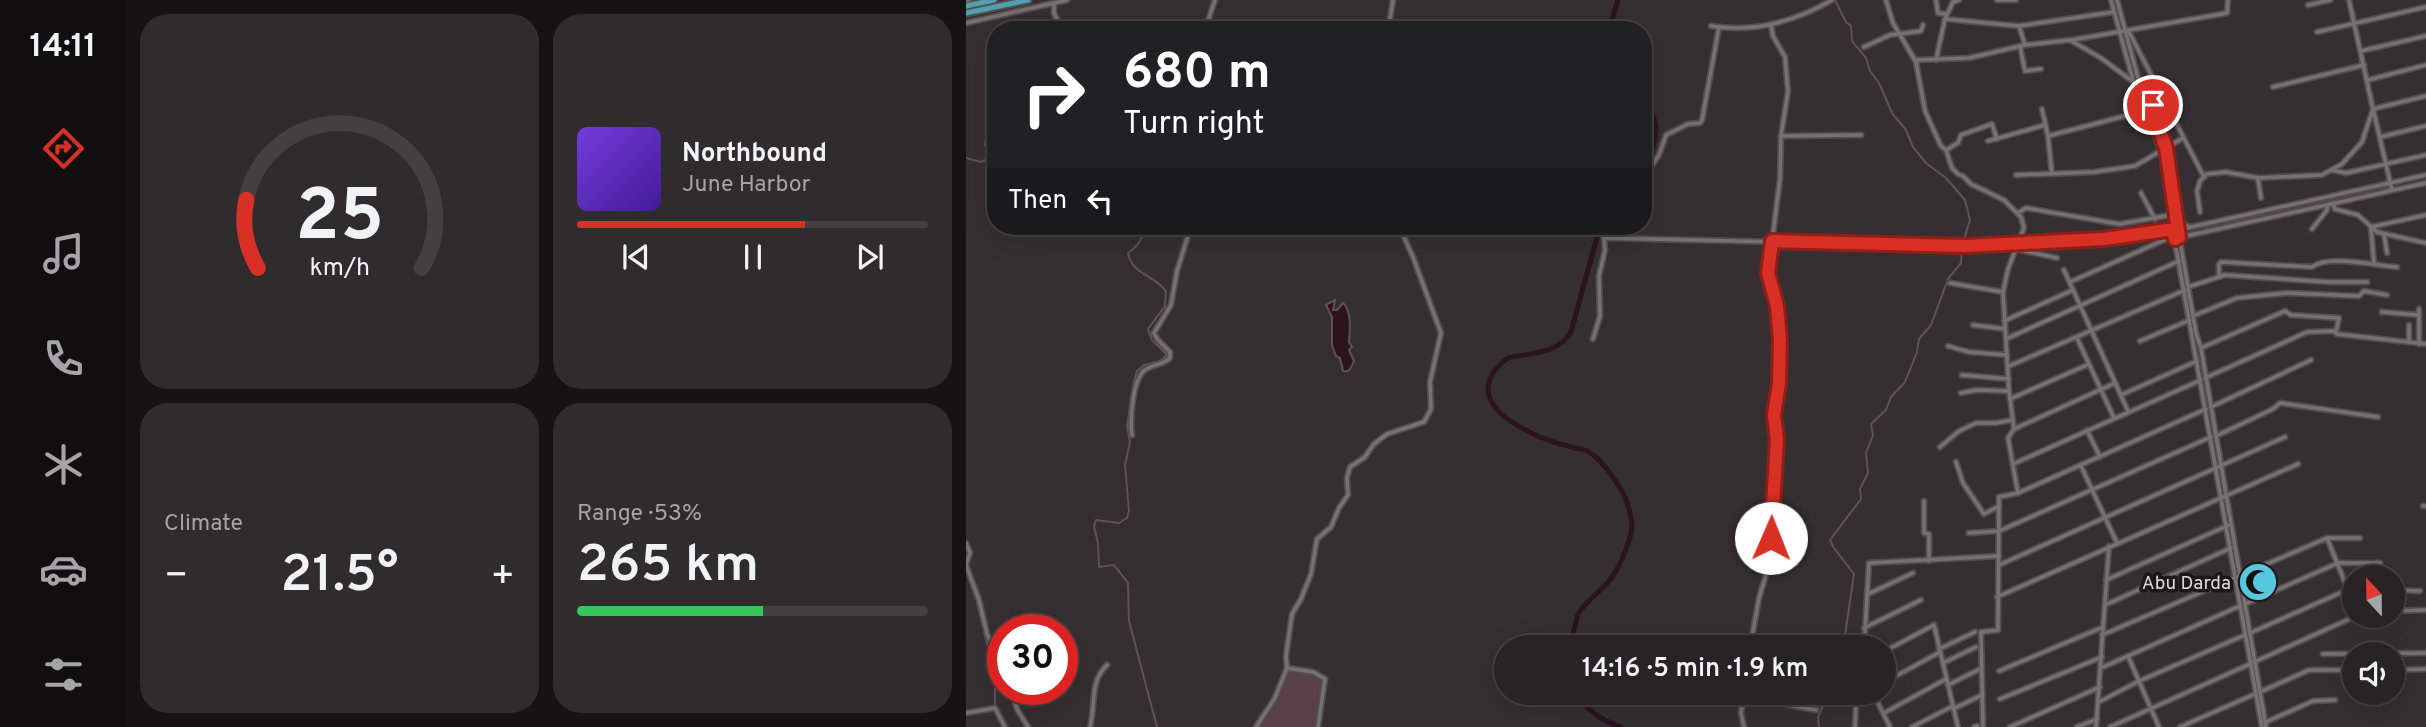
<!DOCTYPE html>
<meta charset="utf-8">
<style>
body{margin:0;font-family:Overpass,sans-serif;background:#302b2d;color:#f1f3f6;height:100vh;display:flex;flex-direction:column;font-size:26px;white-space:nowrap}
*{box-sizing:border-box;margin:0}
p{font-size:23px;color:#a5a4a7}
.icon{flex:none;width:38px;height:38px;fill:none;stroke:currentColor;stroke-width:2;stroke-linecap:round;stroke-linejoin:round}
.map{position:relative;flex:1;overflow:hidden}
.side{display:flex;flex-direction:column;gap:14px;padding:14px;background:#161314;width:840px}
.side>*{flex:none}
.hud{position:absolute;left:21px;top:21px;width:665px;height:214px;border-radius:28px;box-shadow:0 7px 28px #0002,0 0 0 2px #444042;background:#202124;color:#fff;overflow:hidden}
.needle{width:46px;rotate:338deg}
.tools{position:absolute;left:1376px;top:565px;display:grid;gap:14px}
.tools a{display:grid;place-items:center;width:63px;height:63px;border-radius:50%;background:#282325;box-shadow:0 7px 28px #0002,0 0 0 2px #444042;font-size:35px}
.speed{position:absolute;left:21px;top:614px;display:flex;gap:14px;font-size:35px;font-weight:700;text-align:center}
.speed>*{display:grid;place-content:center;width:91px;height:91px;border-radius:50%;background:#282325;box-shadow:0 7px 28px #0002,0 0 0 2px #444042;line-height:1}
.speed .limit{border:10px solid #d22;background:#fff;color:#111}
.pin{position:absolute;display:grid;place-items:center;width:60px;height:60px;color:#fff;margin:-30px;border:4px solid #fff;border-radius:50%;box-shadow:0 2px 7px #0007}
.me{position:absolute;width:77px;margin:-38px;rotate:1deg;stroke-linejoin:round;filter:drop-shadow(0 0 5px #0008)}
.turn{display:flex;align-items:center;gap:24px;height:147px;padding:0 21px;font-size:32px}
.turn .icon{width:91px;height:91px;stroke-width:2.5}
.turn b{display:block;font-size:49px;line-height:60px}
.then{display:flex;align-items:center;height:66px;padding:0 21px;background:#0003;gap:14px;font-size:26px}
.big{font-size:52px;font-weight:600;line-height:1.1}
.side .tile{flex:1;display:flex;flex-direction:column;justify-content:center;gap:10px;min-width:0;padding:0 24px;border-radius:28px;background:#302b2d}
.side .dial{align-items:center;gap:0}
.dial svg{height:182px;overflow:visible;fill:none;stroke:#444042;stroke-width:7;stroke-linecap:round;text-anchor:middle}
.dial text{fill:#f1f3f6;stroke:none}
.song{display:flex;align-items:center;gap:21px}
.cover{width:84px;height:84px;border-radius:10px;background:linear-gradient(135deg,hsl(260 70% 55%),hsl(260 70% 35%))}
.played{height:7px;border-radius:4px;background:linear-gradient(90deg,#d93025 65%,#444042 65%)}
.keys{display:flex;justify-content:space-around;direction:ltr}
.heat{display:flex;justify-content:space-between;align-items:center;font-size:38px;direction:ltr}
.charge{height:10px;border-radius:5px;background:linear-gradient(90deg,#34c759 53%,#444042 0)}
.side .tiles{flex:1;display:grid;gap:14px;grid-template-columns:repeat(2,1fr)}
.trip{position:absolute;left:528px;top:635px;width:402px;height:70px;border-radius:35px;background:#282325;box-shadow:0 7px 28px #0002,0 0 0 2px #444042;font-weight:600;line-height:70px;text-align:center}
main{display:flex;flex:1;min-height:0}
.dock{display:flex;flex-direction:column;width:126px;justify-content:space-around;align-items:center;background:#100e0f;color:#a5a4a7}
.dock .icon{width:49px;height:49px}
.dock .active{color:#d93025}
.dock b{font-size:32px;color:#f1f3f6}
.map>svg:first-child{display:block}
.green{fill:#593f47}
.water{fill:#2c141d;stroke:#625056;stroke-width:2}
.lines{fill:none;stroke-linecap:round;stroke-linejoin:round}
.stream{stroke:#625056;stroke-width:2}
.river{stroke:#2c141d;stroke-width:5}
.minor-casing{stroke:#534e50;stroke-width:7}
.major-casing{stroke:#534e50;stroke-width:9}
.minor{stroke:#777072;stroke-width:3.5}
.major{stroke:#519faf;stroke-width:5}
.route-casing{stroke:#8d1f18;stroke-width:18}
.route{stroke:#d93025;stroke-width:12}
.labels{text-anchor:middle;stroke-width:7;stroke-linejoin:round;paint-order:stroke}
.poi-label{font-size:19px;fill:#dfdbdc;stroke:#1b1819;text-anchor:end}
</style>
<main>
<nav class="dock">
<b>14:11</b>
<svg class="icon active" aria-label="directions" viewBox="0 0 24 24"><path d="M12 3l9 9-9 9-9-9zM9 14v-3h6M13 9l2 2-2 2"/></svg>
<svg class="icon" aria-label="music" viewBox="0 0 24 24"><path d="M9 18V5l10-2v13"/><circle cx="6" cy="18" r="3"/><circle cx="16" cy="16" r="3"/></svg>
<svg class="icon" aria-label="phone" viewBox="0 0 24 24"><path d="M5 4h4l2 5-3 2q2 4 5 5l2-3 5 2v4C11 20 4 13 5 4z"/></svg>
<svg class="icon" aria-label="climate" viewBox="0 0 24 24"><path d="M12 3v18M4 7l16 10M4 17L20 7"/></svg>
<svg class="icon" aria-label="car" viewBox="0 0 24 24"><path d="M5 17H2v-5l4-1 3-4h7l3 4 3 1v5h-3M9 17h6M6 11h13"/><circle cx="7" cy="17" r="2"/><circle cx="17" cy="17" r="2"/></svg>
<svg class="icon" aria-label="filters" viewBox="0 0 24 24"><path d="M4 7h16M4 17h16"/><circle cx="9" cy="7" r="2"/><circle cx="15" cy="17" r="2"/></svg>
</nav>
<section class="side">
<div class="tiles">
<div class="tile dial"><svg viewBox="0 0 100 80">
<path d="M14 69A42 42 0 1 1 86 69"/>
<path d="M14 69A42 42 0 0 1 9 39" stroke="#d93025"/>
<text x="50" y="56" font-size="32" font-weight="700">25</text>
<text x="50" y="72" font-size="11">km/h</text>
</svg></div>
<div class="tile">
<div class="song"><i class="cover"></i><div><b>Northbound</b><p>June Harbor</p></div></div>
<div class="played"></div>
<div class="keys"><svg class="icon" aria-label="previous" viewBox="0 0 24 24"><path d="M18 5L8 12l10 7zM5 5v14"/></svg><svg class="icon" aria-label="pause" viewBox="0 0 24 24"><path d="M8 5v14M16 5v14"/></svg><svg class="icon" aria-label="next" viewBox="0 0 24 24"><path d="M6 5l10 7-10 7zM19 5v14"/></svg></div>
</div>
<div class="tile"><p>Climate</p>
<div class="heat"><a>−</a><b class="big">21.5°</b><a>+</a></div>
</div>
<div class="tile"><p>Range · 53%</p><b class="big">265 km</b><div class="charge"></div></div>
</div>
</section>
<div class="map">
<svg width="1460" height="727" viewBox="0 0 1460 727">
<rect width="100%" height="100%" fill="#352f31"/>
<g class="green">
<polygon points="1421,186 1423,187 1422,190 1328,211 1327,207"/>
<polygon points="1325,207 1326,211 1238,230 1237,226"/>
<polygon points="321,668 347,672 359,679 352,727 290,727 309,698"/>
</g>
<path class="water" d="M369 300 367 310H371L377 303C386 311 384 330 383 342L386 347 383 350 388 361C385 366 385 373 377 371L374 358 370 356 366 345V317L360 305Z"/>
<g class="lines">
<g class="stream">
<polyline points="869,0 880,22 885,26 886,41 900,58 904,71 913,83 926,113 940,130 947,147 960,163 980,178 999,200 1004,220 996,246 995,263 982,279 965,325 953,339 951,352 939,382 925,397 920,410 905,424 907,435 900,453 902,473 894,489 895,499 864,540 868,548 888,574 879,635 874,648"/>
<polyline points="86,8 87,16 92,26"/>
<path d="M30 95C24 104 21 125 30 132"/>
<polyline points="0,158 15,162 27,156 27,152 19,145 23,113 26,109"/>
<path d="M177 226 179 230C176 240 171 247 162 253 166 275 189 275 200 291L199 306 182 329 186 340 201 355 194 361 178 365 171 371 168 381 161 426 164 442 159 465 163 511 161 518 153 523 130 520 128 526 132 543 133 567 148 565 162 583 163 621 191 727"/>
<polyline points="11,603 29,676 29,708"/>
<polyline points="853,727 852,717 860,699 858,693"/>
</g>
<g class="river">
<polyline points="643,30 652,0"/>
<path d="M677 93C694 124 694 138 677 168"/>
<path d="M603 648C604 639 606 635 609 627 610 624 610 620 611 617 614 606 635 591 643 581 652 571 665 541 666 527 666 516 661 500 656 491 648 478 634 457 621 451 616 448 610 449 605 447 580 441 521 419 522 388 523 376 531 365 542 358 565 352 591 355 605 332L634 226"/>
<path d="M609 693C622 711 635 720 655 727"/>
</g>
<g class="minor-casing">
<g id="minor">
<polyline points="920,0 927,23 950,62 959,111 975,146 980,150 986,168 992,174 997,176 1005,184 1038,200 1055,217 1058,228 1042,269 1037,292 1043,391 1048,429 1042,438 1052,493 1033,497 1032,630 1015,632 1017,727"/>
<polyline points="970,0 972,13 980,14"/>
<polyline points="1031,0 1050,0"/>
<polyline points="1145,0 1167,80 1195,151 1207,231 1296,727"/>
<polyline points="1151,0 1172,78 1200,148 1209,213 1230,333 1235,348 1300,727"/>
<polyline points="0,1 3,0"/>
<polyline points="88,3 88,13 96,30"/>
<polyline points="1342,5 1364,0"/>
<polyline points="979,19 1053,26 1148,12"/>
<polyline points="0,23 101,0"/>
<path d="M745 26C788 33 828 22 866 0"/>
<polyline points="1053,26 1059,45"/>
<polyline points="239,30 249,0"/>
<polyline points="419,30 424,19 427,0"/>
<polyline points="1162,30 1238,177"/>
<polyline points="1351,32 1460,7"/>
<polyline points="1106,40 1261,13 1262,0"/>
<polyline points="1054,46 1059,71 1075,69"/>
<polyline points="898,47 924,35 955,31 957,25"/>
<polyline points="1395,51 1460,36"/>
<polyline points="970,60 979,19 987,2 993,0"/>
<polyline points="950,62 951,60 1003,58 1059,45 1104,40 1135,58 1166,81"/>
<polyline points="1402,80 1460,65"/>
<polyline points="1307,87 1398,65"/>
<polyline points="1076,109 1082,136"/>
<polyline points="815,136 895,135"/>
<polyline points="1414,137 1460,126"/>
<polyline points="1022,141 1079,125"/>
<polyline points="980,150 992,143 995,135 1026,124 1031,139"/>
<polyline points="1366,170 1380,173 1460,155"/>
<polyline points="1086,174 1082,136 1159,116 1198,99"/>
<polyline points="1050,175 1128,172 1169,166 1217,138"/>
<polyline points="677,178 693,155 700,135 722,124 734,123 736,120 753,27"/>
<polyline points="1292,178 1295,198"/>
<polyline points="1426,190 1407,109 1460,96"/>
<polyline points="1175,193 1189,219"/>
<polyline points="1367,204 1369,209 1392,215 1411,232 1460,243"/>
<polyline points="1234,212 1231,191 1234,181 1241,174 1260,172 1292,178 1356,175 1376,164 1396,142 1407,109 1383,0"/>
<polyline points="1052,213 1060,208 1153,224 1205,215"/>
<polyline points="1210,221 1224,227"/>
<polyline points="1405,227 1460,215"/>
<polyline points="1346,229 1361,210 1361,205"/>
<polyline points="1405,229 1408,263"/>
<polyline points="1418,234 1421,253"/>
<polyline points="638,238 999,246 1138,239 1207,231 1460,175"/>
<polyline points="1211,238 1460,183"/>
<polyline points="1050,249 1091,258"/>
<polyline points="1098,270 1162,411"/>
<path d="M1253 276V264L1255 262 1346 267C1362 254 1410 266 1431 267"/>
<polyline points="1104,282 1207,236"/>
<polyline points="984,283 1037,292"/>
<polyline points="1222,287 1259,275 1362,282 1401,282"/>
<polyline points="1416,312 1453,315"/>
<polyline points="1227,316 1271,298 1321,293 1393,296 1398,291 1421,295"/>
<polyline points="1038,321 1107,290"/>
<polyline points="1007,325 1039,329"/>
<polyline points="1443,325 1443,342"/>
<polyline points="1111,338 1148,418"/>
<polyline points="627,339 634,316 633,276 639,250 638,238 642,226"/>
<polyline points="1040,339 1213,261"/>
<polyline points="1174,341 1224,320"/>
<polyline points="1453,344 1453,309"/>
<polyline points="982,346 1003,352 1041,355"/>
<polyline points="1235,348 1319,311 1325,315 1373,318 1370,332"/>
<polyline points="1043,366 1219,290"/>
<polyline points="996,375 1043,379"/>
<polyline points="1239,378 1341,332 1368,331 1371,334 1460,344"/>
<polyline points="995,393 1011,390 1042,391"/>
<polyline points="1155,395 1231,361"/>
<polyline points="1044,399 1121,365"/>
<polyline points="1245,407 1345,360"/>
<polyline points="1048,429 1149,383"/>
<polyline points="1121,430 1134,457"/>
<path d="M166 435C164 420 166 380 179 370 187 364 197 365 204 358V352L192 340 188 333 205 305 211 271 225 226"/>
<polyline points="1250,436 1307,409 1314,403 1412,417"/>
<polyline points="974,447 993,431 1010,423 1030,423 1046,420"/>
<polyline points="990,462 997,483 1018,514 1033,506"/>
<polyline points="1047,464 1235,380"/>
<polyline points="1115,466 1151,543"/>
<polyline points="1052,493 1240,409"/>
<polyline points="958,501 958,533 963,534 963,561"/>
<polyline points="1457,506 1460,506"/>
<polyline points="1003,533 1033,531 1245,437"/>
<polyline points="1361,538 1388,605"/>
<polyline points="0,543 4,553 0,564"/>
<polyline points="0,565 13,600 21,634 37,667"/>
<polyline points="1033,565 1319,437"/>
<polyline points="1140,580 1263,525"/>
<polyline points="1426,590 1454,591"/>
<polyline points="902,594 947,573"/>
<polyline points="1031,597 1332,464"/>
<polyline points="1279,604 1372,563 1414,563"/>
<polyline points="1139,605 1265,548"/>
<polyline points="1426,611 1459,610"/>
<polyline points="898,628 955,600"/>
<polyline points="1284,633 1383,589 1388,589"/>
<polyline points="1136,635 1361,538 1394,538"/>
<polyline points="784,648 793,598 806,555 806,493 811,440 808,415 814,364 811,306 802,273 814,179 815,136 822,91 819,57 807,36 805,25"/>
<polyline points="898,648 903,563 1033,556"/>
<polyline points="973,649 1009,632"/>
<polyline points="919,651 968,625 992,727"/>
<polyline points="1357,654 1460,653"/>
<polyline points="1162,656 1193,727"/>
<polyline points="1288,662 1390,616"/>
<polyline points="977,663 1010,647"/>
<polyline points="321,668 347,672 359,679 352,727"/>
<polyline points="1135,668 1274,606"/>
<polyline points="1426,670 1460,669"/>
<polyline points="1033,671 1137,627"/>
<polyline points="919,682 974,652"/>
<polyline points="982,685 1016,668"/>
<polyline points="46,690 51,709 62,727"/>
<polyline points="1294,692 1343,670 1388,670"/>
<polyline points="778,693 775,713 778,727"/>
<polyline points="849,693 855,694"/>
<polyline points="907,693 924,727"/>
<polyline points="778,696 850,710"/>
<polyline points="1034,699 1136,657"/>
<polyline points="1133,702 1173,681 1279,635"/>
<polyline points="987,709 1016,695"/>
<polyline points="0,713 29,708 39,727"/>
<polyline points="918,713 980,679"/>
<polyline points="1300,722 1347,701 1369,700"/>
<path d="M124 727C130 705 123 682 141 665"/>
<polyline points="290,727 309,698 321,668 320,656 326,614 335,599 345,574 351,539 365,527 373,508 382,495 381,478 384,467 399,457 408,444 421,434 458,422 465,409 464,382 475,333 447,257 433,226"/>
<polyline points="889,727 890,703 894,700 894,693"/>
<polyline points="946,727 987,706"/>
<polyline points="1008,727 1011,726"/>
<polyline points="1044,727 1134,687"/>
<polyline points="1111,727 1131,719"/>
<polyline points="1130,727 1143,546"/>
<polyline points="1144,727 1284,664"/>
<polyline points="1214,727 1289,694"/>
</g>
</g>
<g class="major-casing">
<g id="major">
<polyline points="0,6 28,0"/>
<polyline points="0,13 62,0"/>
</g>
</g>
<use href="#minor" class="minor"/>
<use href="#major" class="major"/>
</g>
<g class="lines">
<g class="route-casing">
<polyline id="route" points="805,538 811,440 808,415 813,383 814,340 811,306 802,273 806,241 999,246 1138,239 1201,230 1207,231 1209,239 1213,237 1200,148 1185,106 1187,105"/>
</g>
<use href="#route" class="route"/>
</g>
<defs>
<g id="mosque-disc" transform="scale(2.0125)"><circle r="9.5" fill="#56c9e1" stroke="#1b1819"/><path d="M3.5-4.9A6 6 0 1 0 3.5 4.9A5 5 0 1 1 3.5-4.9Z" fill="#111"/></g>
</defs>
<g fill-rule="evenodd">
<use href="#mosque-disc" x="1292" y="582"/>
</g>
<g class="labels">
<g class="poi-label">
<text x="1265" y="589">Abu Darda</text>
</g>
</g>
</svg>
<div class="tools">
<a><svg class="needle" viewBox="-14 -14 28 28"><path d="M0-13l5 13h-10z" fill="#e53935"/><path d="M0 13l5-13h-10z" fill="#a5a4a7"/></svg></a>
<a><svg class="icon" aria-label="sound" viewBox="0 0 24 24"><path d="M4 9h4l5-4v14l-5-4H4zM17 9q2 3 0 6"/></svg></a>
</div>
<div class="speed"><div class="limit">30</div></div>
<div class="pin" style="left:1187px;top:105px;background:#d93025"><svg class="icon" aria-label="arrive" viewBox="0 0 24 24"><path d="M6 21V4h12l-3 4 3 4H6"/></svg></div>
<svg class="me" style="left:805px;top:538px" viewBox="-20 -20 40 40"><circle r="19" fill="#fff"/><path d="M0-13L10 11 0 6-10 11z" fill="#d93025"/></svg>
<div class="trip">14:16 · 5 min · 1.9 km</div>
<div class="hud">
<div class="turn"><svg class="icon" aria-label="right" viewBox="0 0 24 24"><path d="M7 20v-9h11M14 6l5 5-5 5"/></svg><div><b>680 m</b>Turn right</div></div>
<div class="then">Then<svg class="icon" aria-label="left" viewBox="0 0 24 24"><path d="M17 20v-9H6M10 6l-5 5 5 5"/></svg></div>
</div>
</div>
</main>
